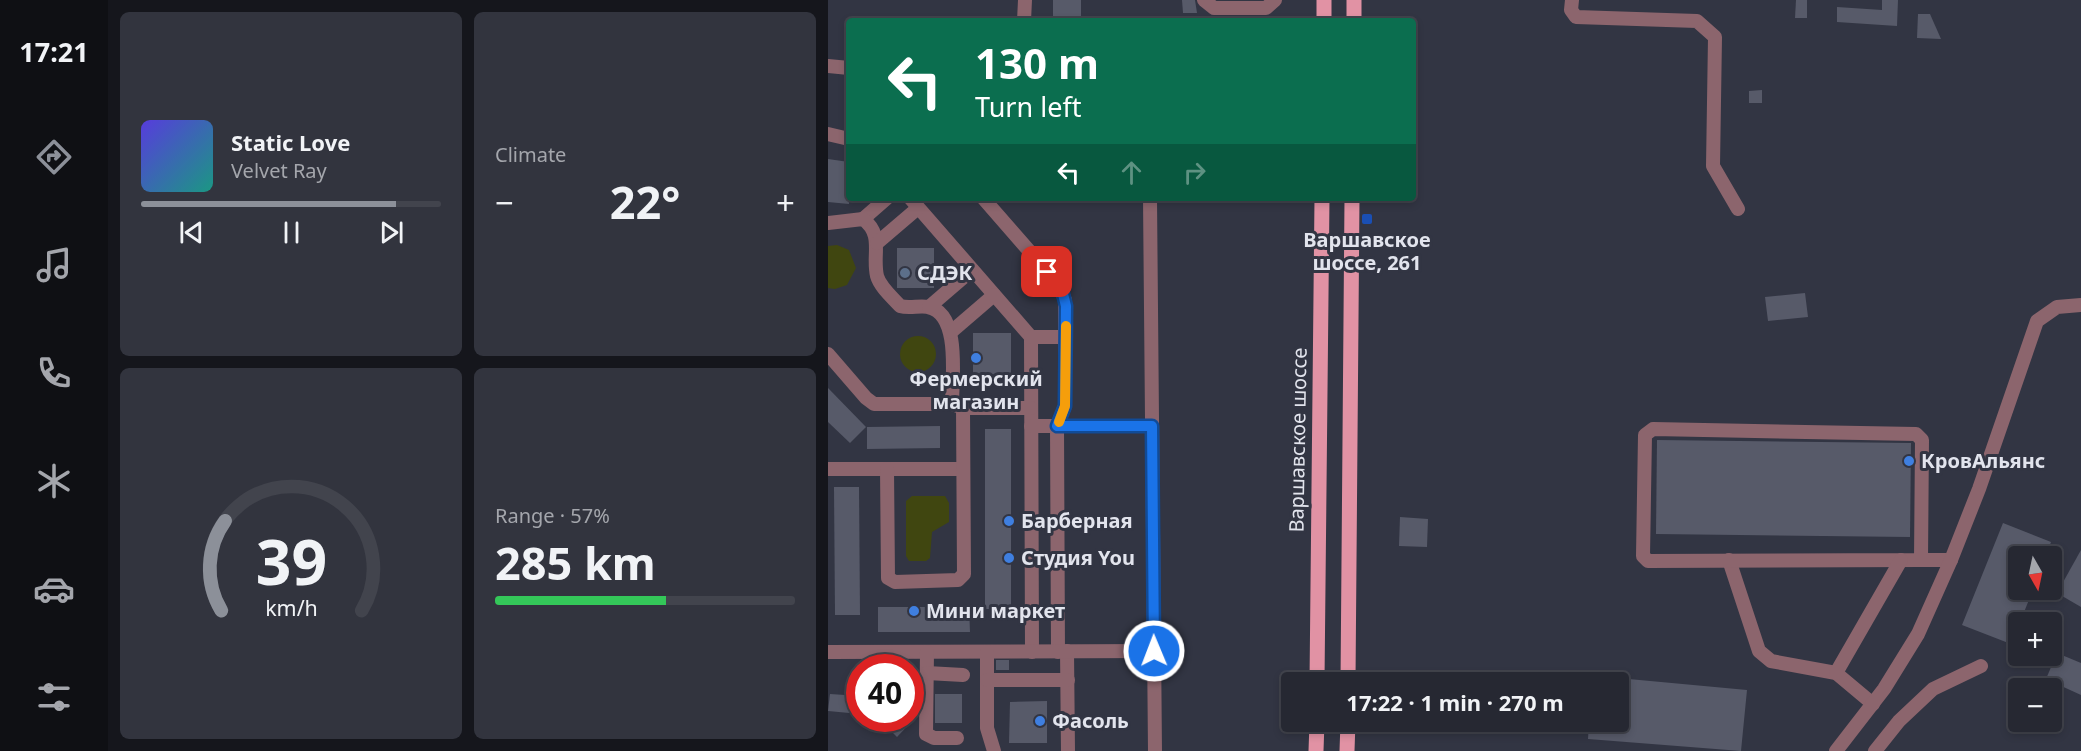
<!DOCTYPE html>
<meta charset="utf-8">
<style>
body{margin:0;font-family:"Noto Sans",sans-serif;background:#32343e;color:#f1f3f6;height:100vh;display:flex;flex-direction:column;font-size:22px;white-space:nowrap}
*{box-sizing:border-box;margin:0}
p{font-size:20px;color:#a4a6ac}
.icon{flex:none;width:33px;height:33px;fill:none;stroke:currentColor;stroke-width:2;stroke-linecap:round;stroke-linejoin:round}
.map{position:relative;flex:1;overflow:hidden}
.panel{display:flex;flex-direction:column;gap:12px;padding:12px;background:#15161c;width:720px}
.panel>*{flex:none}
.hud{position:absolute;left:18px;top:18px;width:570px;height:183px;border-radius:6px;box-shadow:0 3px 9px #0003,0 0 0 2px #42444d;background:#0b6e4f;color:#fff;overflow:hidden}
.needle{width:39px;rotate:171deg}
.controls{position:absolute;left:1180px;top:546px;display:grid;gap:12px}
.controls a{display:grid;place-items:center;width:54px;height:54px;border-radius:6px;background:#262832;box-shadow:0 3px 9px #0003,0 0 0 2px #42444d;font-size:30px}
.speed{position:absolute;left:18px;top:654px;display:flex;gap:12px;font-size:30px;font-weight:700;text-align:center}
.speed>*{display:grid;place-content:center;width:78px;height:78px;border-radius:50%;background:#262832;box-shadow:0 3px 9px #0003,0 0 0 2px #42444d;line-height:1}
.speed .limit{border:9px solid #d22;background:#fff;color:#111}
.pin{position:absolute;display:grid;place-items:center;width:51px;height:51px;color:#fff;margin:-26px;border-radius:12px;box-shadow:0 3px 9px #0006}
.me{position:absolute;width:66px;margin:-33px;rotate:359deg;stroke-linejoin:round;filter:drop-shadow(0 0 4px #0008)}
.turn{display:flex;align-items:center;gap:21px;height:126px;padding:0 30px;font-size:27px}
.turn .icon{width:78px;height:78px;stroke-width:2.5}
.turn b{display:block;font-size:42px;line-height:51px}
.lanes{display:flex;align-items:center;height:57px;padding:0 30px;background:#0003;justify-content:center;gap:30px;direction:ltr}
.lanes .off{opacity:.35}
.big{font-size:45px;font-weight:700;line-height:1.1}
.panel .tile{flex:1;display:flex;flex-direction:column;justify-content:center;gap:9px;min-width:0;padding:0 21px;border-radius:9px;background:#32343e}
.panel .dial{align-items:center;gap:0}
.dial svg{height:156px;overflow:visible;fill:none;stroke:#42444d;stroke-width:7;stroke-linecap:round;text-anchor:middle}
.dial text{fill:#f1f3f6;stroke:none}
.song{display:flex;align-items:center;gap:18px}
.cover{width:72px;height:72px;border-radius:9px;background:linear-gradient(135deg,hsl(250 70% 55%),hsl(170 70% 35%))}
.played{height:6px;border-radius:3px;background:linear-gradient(90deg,#8c9099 85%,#42444d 85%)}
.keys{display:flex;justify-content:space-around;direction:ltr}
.heat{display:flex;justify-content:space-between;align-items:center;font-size:33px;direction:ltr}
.charge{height:9px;border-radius:4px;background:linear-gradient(90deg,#34c759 57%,#42444d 0)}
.panel .tiles{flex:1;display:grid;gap:12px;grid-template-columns:repeat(2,1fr)}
.trip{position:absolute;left:453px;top:672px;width:348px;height:60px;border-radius:6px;background:#262832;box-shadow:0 3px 9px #0003,0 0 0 2px #42444d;font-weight:700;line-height:60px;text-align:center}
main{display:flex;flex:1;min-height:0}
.tabs{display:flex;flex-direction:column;width:108px;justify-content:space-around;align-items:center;background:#0f1014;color:#a4a6ac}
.tabs .icon{width:42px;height:42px}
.tabs .selected{color:#8c9099}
.tabs b{font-size:27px;color:#f1f3f6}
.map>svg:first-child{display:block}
.green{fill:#404610}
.building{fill:#575a69}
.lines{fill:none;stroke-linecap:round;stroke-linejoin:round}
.minor{stroke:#8c656d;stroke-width:14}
.major{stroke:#e192a4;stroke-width:15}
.route-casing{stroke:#114b97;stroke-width:15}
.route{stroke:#1a73e8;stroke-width:10}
.slow{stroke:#f59e0b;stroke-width:10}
.transit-dot{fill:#1a4fb4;stroke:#323543;stroke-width:2}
.service-dot{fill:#5c6f8a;stroke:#323543;stroke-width:2}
.shop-dot{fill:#3f7fe0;stroke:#323543;stroke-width:2}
.labels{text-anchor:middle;stroke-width:6;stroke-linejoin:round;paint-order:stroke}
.poi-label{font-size:20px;font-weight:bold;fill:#e2e4ed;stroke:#323543;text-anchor:start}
.street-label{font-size:20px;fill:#e2e4ed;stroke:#323543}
</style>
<main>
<nav class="tabs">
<b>17:21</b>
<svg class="icon selected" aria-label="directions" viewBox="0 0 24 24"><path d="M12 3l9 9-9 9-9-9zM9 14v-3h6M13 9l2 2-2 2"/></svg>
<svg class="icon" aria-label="music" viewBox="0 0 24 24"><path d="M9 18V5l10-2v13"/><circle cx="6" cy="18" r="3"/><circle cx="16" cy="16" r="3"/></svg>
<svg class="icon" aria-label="phone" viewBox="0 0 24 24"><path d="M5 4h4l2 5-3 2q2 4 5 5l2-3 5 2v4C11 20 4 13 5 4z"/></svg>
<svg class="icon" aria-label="climate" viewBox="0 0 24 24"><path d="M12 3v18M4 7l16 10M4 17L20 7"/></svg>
<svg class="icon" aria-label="car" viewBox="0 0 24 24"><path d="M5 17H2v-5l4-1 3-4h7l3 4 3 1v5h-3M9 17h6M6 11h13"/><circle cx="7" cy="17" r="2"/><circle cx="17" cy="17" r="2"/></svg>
<svg class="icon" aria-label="filters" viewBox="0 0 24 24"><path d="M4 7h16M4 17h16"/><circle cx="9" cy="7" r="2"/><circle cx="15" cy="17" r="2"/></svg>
</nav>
<section class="panel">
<div class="tiles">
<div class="tile">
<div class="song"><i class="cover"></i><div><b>Static Love</b><p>Velvet Ray</p></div></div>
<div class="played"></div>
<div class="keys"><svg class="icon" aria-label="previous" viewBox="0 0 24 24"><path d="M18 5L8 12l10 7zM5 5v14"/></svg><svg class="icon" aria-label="pause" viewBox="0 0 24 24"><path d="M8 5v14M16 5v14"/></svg><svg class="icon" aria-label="next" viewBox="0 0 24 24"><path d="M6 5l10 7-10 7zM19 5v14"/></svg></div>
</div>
<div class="tile"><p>Climate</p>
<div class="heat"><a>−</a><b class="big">22°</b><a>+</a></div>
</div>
<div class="tile dial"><svg viewBox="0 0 100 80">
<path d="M14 69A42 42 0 1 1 86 69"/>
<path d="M14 69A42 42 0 0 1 16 23" stroke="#8c9099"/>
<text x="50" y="56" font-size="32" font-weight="700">39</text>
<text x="50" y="72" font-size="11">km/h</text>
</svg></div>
<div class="tile"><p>Range · 57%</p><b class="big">285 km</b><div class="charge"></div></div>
</div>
</section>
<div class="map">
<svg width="1253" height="751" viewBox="0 0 1253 751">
<rect width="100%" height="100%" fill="#323543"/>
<g class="green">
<polygon points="9,245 21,250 28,268 19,285 7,289 0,288 0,246"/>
<circle cx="90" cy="354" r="18"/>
<polygon points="84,496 117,496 121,503 121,522 104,532 102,558 98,561 81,561 78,556 78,501"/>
</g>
<g class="building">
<rect x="225" y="0" width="28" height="21"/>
<polygon points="354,0 367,0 369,13 355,13"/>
<polygon points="968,0 979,0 979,18 967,18"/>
<polygon points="1054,0 1070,0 1069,26 1009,22 1009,7 1054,10"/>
<polygon points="1090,14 1102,14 1113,39 1089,38"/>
<polygon points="934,90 934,103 921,103 921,91"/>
<polygon points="0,159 21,162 21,204 0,202"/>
<rect x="69" y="248" width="37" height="40"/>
<polygon points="977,293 980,317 940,321 937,297"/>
<rect x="145" y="333" width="38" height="42"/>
<polygon points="0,388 38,427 22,443 0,422"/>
<polygon points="112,426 112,448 39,449 39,427"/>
<rect x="157" y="429" width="26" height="180"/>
<polygon points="829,440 1083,443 1082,537 828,534"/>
<polygon points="6,487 31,487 32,615 7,615"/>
<polygon points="572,517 600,519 599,547 571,546"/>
<polygon points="1175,523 1223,542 1218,556 1191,556 1191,590 1205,590 1183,644 1134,625"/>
<polygon points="1253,550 1253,607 1229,593"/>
<polygon points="50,607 141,607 142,632 50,632"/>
<polygon points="1229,653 1253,663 1253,695 1218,679"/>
<rect x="168" y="660" width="13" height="10"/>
<polygon points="790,678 919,690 913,751 760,739 761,722 790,722"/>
<polygon points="2,694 32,696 32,714 0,711"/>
<rect x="107" y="694" width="27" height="29"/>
<polygon points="219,701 219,743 181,743 182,702"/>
<polygon points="50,718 87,718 69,737"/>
</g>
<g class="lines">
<g class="minor">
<polyline points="376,0 386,8 438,8 447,0"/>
<polyline points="744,0 743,10 748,17 869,21 887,37 885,166 910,209"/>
<polyline points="196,21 197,0"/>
<polyline points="0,66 21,68"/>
<polyline points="0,134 21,139"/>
<polyline points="82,198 203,337 204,652"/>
<polyline points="155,198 231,285 237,300 237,406 229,426 230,652"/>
<polyline points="322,198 327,751"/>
<polyline points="35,219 59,198"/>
<path d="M0 223 35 219C56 235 44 254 49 276 52 287 65 298 72 306 82 309 91 305 100 307 133 313 124 379 124 404L135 408H203"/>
<polyline points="49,243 90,208"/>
<polyline points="101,307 144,270"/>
<polyline points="123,332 166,295"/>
<polyline points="203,337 238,337"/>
<polyline points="0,354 38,398 46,404 124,404"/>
<polyline points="203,426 324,426"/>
<polyline points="0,469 135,469"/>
<polyline points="59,469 60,578 67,582 130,580 136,574 135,408"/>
<polyline points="901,560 931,651 943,661 1008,673 1045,704"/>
<polyline points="1093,560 1094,440 1088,434 825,429 817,435 815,556 820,561 1093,560 1123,560"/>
<polyline points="239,651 240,751"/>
<polyline points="0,652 326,651"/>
<polyline points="99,652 98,734 106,738 129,738"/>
<polyline points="159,652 159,728 166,751"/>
<polyline points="99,673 135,675"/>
<polyline points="1008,673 1073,560"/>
<polyline points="159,680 240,680"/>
<polyline points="1008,751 1056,689 1090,634 1123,560 1151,489 1209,321 1229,307 1253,305"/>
<polyline points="1047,751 1071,721 1105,689 1153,666"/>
</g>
<g class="major">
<polyline points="496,21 496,0"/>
<polyline points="526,21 526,0"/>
<polyline points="489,682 494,198"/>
<polyline points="520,682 524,198"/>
<polyline points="488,751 489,722"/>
<polyline points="519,751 520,722"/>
</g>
</g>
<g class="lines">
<g class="route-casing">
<polyline id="route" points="219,272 234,290 238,306 237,406 229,426 324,426 326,651"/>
</g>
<use href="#route" class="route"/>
<polyline class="slow" points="231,422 237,406 238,326"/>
</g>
<rect class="transit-dot" x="533" y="213" width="12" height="12" rx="3"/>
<circle class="service-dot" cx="77" cy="273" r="6"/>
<g class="shop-dot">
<circle cx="148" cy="358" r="6"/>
<circle cx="1081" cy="461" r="6"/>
<circle cx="181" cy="521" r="6"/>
<circle cx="181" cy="558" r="6"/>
<circle cx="86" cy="611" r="6"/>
<circle cx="212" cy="721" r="6"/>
</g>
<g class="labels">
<g class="poi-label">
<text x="539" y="247" text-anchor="middle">Варшавское<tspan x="539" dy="23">шоссе, 261</tspan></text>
<text x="89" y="280">СДЭК</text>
<text x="148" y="386" text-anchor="middle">Фермерский<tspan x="148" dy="23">магазин</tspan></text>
<text x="1093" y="468">КровАльянс</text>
<text x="193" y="528">Барберная</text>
<text x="193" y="565">Студия You</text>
<text x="98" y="618">Мини маркет</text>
<text x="224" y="728">Фасоль</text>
</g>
<g class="street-label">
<text transform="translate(470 440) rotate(-89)" y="7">Варшавское шоссе</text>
</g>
</g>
</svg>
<div class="controls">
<a><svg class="needle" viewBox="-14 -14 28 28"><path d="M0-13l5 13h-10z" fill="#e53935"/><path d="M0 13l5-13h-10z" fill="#a4a6ac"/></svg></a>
<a>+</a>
<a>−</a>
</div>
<div class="speed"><div class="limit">40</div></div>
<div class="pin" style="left:219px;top:272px;background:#d93025"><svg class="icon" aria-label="arrive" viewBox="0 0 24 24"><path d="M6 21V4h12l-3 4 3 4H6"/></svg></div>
<svg class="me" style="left:326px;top:651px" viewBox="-20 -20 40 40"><circle r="17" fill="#1a73e8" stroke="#fff" stroke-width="3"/><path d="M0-11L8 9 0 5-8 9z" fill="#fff"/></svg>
<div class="trip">17:22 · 1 min · 270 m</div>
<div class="hud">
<div class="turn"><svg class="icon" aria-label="left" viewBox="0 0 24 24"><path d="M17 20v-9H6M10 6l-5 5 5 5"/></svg><div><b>130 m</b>Turn left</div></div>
<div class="lanes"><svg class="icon" aria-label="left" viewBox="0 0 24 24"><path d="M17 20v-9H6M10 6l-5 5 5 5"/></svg><svg class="icon off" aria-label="ahead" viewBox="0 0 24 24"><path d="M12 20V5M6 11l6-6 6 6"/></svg><svg class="icon off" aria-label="right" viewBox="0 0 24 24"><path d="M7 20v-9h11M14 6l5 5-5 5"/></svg></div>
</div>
</div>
</main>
